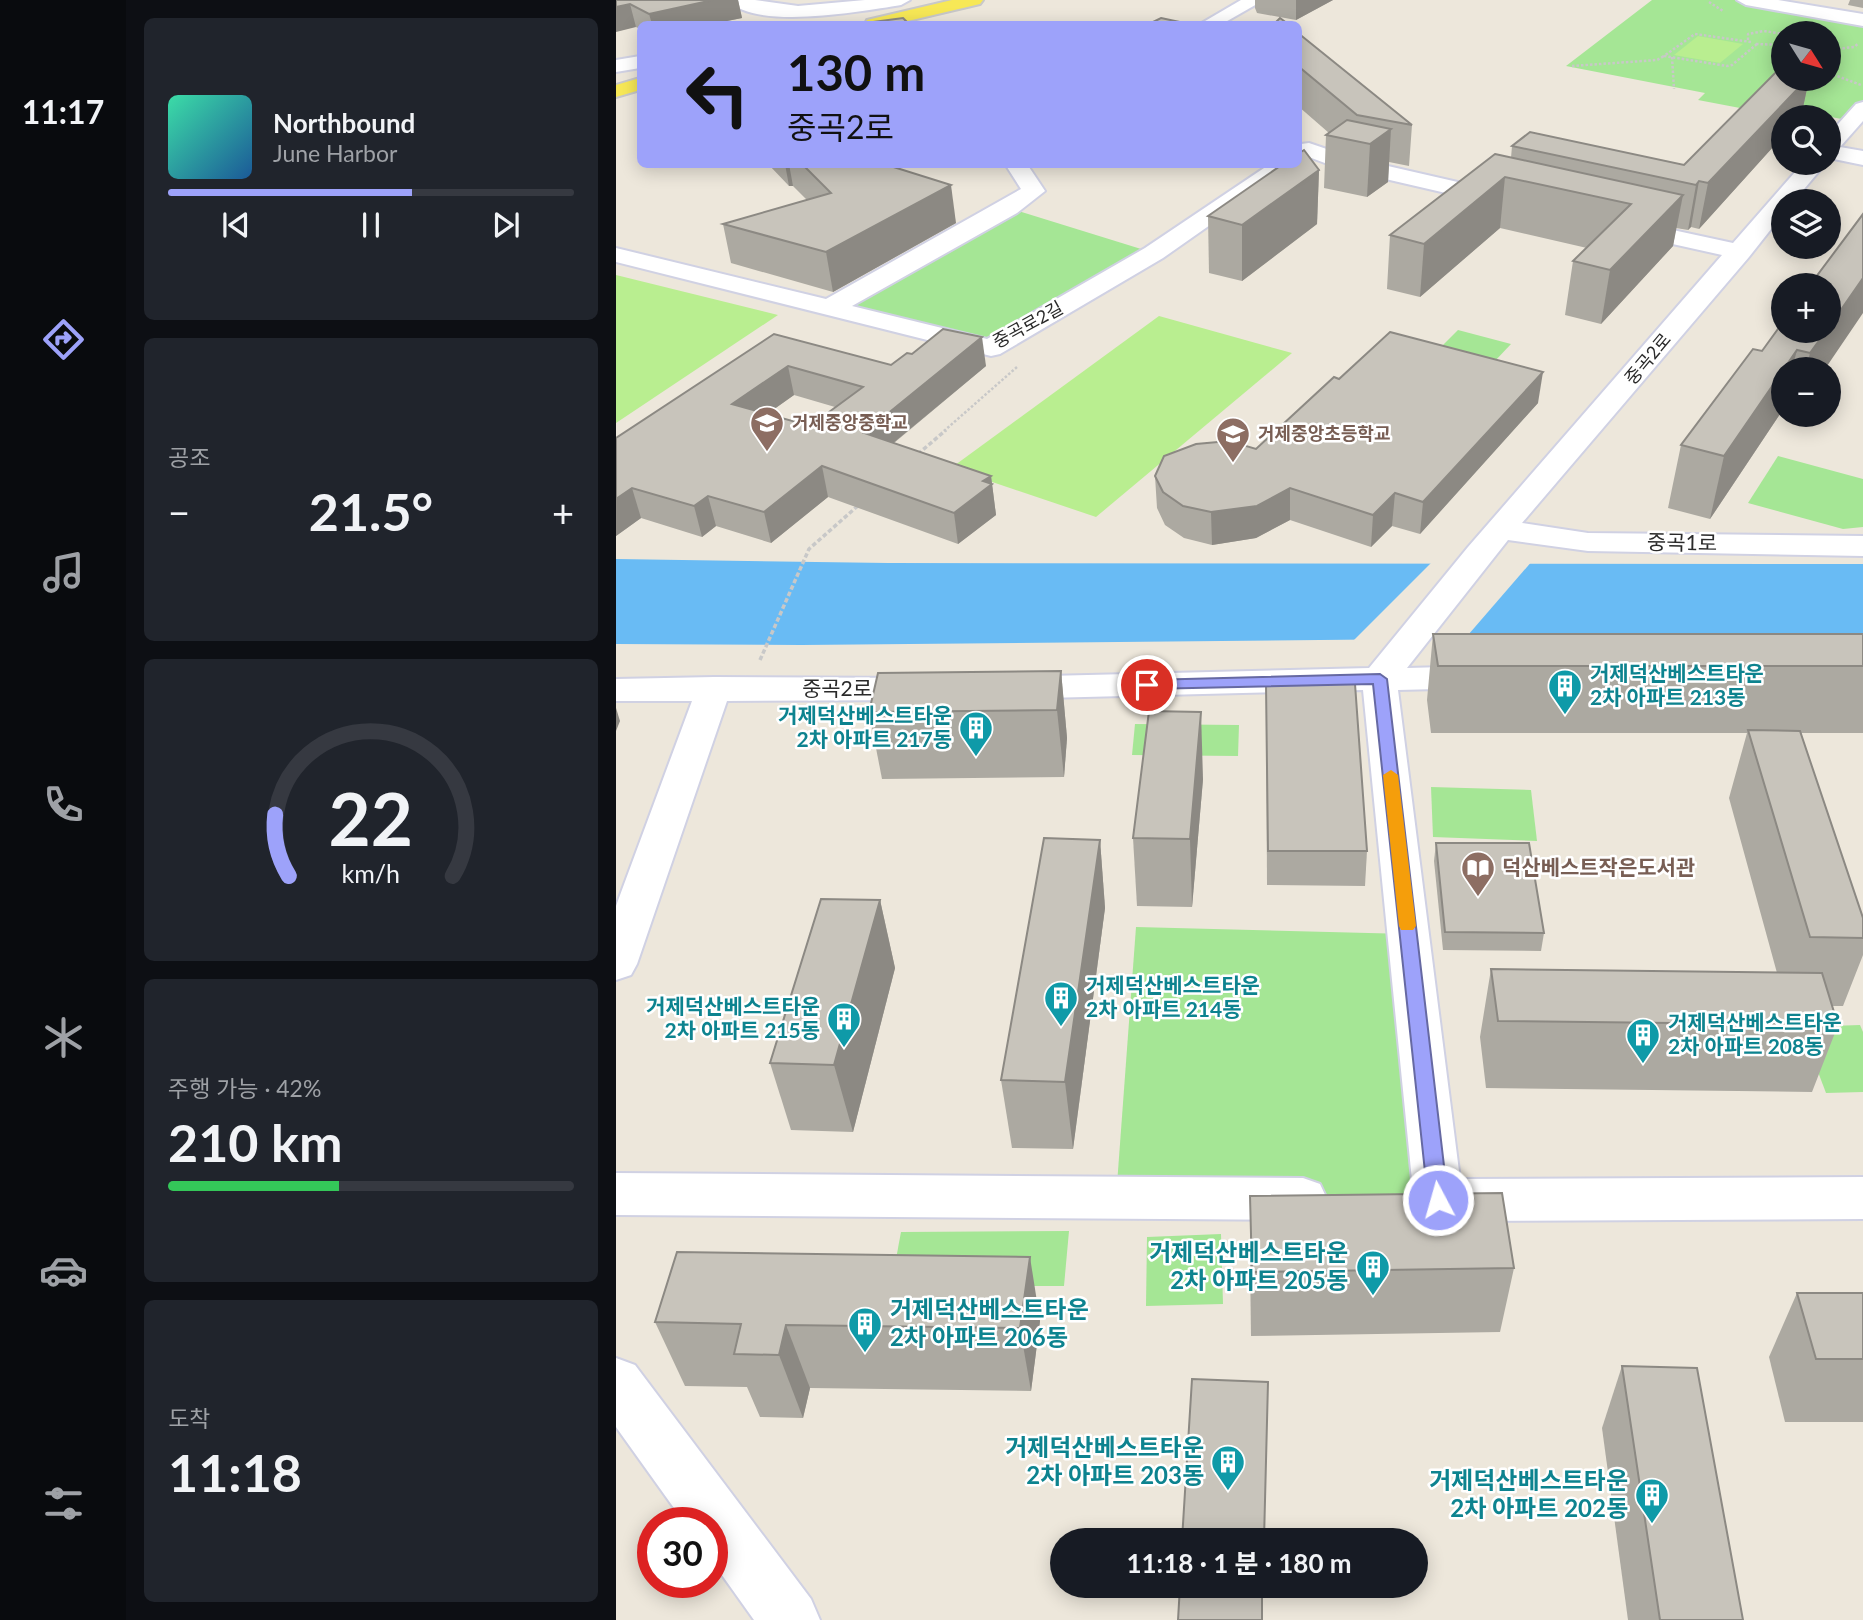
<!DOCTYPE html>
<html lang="ko">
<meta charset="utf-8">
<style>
body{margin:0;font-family:Lato,"Noto Sans KR",sans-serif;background:#20242c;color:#f1f3f6;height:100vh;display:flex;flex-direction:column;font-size:26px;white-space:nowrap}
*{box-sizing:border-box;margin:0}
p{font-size:23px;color:#9ea1a6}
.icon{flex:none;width:38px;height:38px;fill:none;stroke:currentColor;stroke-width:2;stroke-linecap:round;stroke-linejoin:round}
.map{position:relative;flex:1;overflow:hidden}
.panel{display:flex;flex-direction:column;gap:18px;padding:18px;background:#0d0f14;width:490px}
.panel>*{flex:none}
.banner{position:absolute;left:21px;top:21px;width:665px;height:147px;border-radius:10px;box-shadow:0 4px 18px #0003;background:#9da2fa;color:#111;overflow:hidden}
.needle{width:46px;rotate:127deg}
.tools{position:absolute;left:1155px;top:21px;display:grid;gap:14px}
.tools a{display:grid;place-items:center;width:70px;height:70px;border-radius:50%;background:#171b24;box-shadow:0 4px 18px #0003;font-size:35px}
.speed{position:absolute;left:21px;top:1507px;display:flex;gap:14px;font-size:35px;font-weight:700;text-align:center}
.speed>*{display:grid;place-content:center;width:91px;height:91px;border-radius:50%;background:#171b24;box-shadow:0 4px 18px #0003;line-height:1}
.speed .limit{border:10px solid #d22;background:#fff;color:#111}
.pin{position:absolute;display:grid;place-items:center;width:60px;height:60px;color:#fff;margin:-30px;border:4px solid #fff;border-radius:50%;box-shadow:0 2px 7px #0007}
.me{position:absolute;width:77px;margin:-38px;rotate:354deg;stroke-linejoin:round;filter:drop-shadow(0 0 5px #0008)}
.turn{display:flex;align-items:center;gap:24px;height:147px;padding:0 35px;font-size:32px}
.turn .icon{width:91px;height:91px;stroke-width:2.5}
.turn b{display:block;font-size:49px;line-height:60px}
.big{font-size:52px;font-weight:700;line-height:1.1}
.panel .card{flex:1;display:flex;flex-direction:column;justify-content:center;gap:10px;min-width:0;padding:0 24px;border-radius:10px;background:#20242c}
.panel .dial{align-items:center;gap:0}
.dial svg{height:182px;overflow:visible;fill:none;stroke:#363941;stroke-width:7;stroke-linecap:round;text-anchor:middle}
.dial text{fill:#f1f3f6;stroke:none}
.song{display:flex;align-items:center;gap:21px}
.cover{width:84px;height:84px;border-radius:10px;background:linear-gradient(135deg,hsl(160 70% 55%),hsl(210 70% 35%))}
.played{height:7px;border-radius:4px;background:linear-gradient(90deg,#9da2fa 60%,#363941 60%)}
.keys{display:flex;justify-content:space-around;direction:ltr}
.heat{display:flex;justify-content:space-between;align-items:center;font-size:38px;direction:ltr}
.charge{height:10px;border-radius:5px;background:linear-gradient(90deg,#34c759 42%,#363941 0)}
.trip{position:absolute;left:434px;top:1528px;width:378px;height:70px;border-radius:35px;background:#171b24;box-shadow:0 4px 18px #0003;font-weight:700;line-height:70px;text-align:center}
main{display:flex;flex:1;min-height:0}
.tab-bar{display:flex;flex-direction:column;width:126px;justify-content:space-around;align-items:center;background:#090b0e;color:#9ea1a6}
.tab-bar .icon{width:49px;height:49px}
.tab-bar .active{color:#9da2fa}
.tab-bar b{font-size:32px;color:#f1f3f6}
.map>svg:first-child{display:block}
.green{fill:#a5e695;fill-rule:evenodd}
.pitch{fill:#b9ee90}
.water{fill:#69bbf4}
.pier{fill:#ede7db}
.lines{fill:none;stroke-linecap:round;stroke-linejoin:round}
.minor-casing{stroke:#d0d1e3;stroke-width:4}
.major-casing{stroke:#c8c8c8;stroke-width:4}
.path-far1{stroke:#c8c8c8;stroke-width:2.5;stroke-dasharray:2.5 2;stroke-linecap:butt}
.path{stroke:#c8c8c8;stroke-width:3.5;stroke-dasharray:4.5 2.5;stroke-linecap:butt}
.minor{fill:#fff;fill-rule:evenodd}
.major{fill:#f7e856;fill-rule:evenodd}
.wall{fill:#aca9a1;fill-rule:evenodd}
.shaded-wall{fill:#8c8983}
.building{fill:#c8c4bb;stroke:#8c8983;stroke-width:2;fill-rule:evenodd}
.route{fill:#9da2fa;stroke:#6669a2;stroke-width:2}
.slow{fill:#f59e0b}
.labels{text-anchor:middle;stroke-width:5;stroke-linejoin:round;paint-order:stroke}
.far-street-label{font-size:18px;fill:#2a2a2a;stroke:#fff}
.far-education-label{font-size:18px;font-weight:bold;fill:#785e54;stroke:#fff;text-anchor:start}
.street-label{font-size:21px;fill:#2a2a2a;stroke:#fff}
.culture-label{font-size:21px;font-weight:bold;fill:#0d838f;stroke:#fff;text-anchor:start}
.education-label{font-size:21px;font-weight:bold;fill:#785e54;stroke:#fff;text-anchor:start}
.near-culture-label{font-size:24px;font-weight:bold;fill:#0d838f;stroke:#fff;text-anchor:end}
</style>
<main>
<nav class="tab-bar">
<b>11:17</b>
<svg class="icon active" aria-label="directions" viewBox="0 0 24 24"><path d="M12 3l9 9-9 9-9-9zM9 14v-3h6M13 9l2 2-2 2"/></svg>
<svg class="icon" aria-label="music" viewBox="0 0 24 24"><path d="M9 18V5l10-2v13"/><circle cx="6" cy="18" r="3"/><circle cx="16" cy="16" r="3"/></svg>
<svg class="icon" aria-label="phone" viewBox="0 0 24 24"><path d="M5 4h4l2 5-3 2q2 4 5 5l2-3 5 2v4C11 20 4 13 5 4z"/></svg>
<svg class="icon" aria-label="climate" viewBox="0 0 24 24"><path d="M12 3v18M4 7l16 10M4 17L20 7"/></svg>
<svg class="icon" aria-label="car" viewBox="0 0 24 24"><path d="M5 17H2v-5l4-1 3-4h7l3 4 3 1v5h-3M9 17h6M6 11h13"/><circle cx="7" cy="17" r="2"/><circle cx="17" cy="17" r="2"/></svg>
<svg class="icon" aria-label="filters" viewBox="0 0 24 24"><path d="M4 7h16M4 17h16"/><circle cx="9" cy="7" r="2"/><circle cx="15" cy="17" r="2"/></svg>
</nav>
<section class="panel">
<div class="card">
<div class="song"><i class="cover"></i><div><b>Northbound</b><p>June Harbor</p></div></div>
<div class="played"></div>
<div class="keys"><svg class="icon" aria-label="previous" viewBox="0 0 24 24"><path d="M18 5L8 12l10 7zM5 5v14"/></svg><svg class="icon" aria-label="pause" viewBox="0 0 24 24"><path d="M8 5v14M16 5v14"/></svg><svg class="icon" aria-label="next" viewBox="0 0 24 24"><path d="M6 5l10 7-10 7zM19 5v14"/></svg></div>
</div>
<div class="card"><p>공조</p>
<div class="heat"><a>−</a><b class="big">21.5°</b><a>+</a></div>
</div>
<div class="card dial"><svg viewBox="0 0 100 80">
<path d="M14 69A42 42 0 1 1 86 69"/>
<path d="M14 69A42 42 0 0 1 8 42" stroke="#9da2fa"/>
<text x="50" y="56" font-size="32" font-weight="700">22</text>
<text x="50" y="72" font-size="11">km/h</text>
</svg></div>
<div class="card"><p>주행 가능 · 42%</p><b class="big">210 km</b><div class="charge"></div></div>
<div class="card"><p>도착</p><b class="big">11:18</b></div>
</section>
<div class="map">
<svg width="1247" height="1620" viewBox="0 0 1247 1620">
<rect width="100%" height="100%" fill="#ede7db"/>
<g class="green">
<path d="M1036 0H1130L1247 20V108L1236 121 1153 105 1145 112 1082 100 1089 93 950 66ZM1167 33H1213V79H1167Z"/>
<polygon points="393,208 538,253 375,348 211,309"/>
<polygon points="842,330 895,344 878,362 824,348"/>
<polygon points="1162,456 1247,479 1247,527 1227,529 1132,503"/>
<polygon points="519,724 623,725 622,756 516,755"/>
<polygon points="815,787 915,790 921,841 817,837"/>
<polygon points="520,927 792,934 822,1200 500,1198"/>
<polygon points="1244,1025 1247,1032 1247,1092 1210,1093 1185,1027"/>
<polygon points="453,1231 448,1286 275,1286 285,1232"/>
<polygon points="605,1234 607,1304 530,1306 531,1237"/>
</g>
<g class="pitch">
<polygon points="1082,36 1127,44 1104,63 1058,55"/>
<polygon points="0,275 162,315 0,423"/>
<polygon points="543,316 676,353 480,517 335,468"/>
</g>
<polygon class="water" points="0,559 272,563 1247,564 1247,642 904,638 185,645 0,644"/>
<polygon class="pier" points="818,560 917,560 846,642 735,643"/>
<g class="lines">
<g class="minor-casing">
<g id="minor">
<path d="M112 0H139L182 6 249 0H294L285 5C248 11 138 31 112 0Z"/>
<polygon points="625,0 648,0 606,24 584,24"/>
<polygon points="1121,0 1162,0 1247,14 1247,26 1130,5"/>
<polygon points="24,56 24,68 0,72 0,60"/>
<polygon points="1247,102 1247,121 1224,147 1247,151 1247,165 1213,158 1213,134 1240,104"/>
<polygon points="693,143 737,158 894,194 897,199 894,204 886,206 722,168 685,154 682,149 685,144"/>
<polygon points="1187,163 1210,163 1178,201 1167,201 1167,214 1133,257 906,523 972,533 1247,536 1247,556 972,551 892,540 791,668 864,666 876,669 882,677 876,685 864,688 782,690 844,1179 1247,1177 1247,1219 835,1221 828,1218 822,1221 805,1215 798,1200 747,690 394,699 381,696 376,688 381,680 394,677 753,668 852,547 1106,255 998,231 994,226 998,221 1006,219 1117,243"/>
<polygon points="389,164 411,164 429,191 401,213 236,306 371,339 529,248 654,164 681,164 547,258 384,354 375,356 0,262 0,248 210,299 405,189"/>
<polygon points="98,677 309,678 322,681 327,689 322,697 309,700 111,701 21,964 15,975 0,980 0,906 76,701 0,701 0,679"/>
<polygon points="0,1173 687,1178 704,1184 711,1199 704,1214 687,1220 0,1215"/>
<polygon points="0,1358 19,1365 195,1599 204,1620 138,1620 96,1561 96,1522 68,1522 0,1427"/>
</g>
</g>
<g class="major-casing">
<g id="major">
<polygon points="336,0 367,0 364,4 279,24 249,24 251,20"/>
<polygon points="24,78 24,90 0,97 0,85"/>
</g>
</g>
<g class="path-far1">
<polyline points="1093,2 1107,11"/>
<polyline points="1132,40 1132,34 1148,31 1167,34"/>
<polyline points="1135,42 1079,34 1048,56 1111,66 1116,65 1141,44"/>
<polyline points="1140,44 1167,45"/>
<polyline points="1213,50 1238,47 1243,43"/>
<polyline points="1056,57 1058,89"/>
<polyline points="956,66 1041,60 1048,56"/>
<polyline points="1213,73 1245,85"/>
<polyline points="328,431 401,367"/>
</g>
<g class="path">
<polyline points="302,454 330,430"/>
<polyline points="144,660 193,549 245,503"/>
</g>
<use href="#minor" class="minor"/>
<use href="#major" class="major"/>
</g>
<g class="wall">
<polygon points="0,0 122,0 126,18 96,24 24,24 24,29 20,27"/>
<polygon points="639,0 717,0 680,20 641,13 639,8"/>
<polygon points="1234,0 1247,0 1247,8 1232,5"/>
<polygon points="682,33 796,125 793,166 773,162 772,182 751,197 708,188 710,135 713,133 682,106"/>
<polygon points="1163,69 1167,70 1167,79 1193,79 1185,117 1167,117 1167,136 1083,229 1075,227 1072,230 1060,228 1057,246 985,324 949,315 957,261 971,248 884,228 804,297 771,289 774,235 879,154 895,158 896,146 914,132 1068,165"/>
<polygon points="152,164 268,164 340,223 217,292 115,263 107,224 191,200 177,186 173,186"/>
<polygon points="703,170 701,224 626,281 593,273 592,216"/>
<polygon points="1213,331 1209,369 1167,369 1167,411 1166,411 1094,519 1052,508 1065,445 1146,351"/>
<path d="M158 334 275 365 370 366 278 443 375 476 380 515 342 544 212 497 155 543 100 526 86 537 25 518 0 536V438ZM178 395 219 407 194 426 151 414Z"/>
<polygon points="723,379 922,403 804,534 776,526 755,547 674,520 640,538 596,545 568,538 549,525 541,508 539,476 640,449"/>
<polygon points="817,634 1247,634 1247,733 1185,733 1247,918 1247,955 1227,1006 1216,1006 1222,1025 1196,1092 870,1088 864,1037 875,969 1161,973 1113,798 1131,733 815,733 811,700"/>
<polygon points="445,671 451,738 448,777 266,779 253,712"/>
<polygon points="650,684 751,851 749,886 651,885"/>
<polygon points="587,779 576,907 521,906 517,838"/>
<polygon points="484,840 489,908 457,1149 396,1148 385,1080"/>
<polygon points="820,843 928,933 925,951 827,950 818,861"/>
<polygon points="264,900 279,968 237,1132 175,1130 154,1063"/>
<polygon points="634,1196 898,1268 884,1332 635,1336 634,1262"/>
<polygon points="1181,1293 1247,1293 1247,1422 1169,1422 1153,1357"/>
<polygon points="424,1321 415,1391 194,1388 187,1418 144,1417 131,1387 69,1386 39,1322"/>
<polygon points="1006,1366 1127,1620 1012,1620 986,1428"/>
</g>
<g class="shaded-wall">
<polygon points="97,0 122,0 126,18 96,24 36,24 33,14"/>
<polygon points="680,0 717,0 680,20"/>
<polygon points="14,4 20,27 0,32 0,7"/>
<polygon points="1191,79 1193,79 1185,117 1167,117 1167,136 1083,229 1092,183"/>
<polygon points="775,129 772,182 751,197 754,144"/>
<polygon points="169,164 173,164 177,186 173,186"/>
<polygon points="703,170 701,224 626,281 626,225"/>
<polygon points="889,177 884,228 804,297 808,244"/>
<polygon points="1083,181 1075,227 1072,230 1080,185"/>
<polygon points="335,185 340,223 217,292 210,252"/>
<polygon points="1067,195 1057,246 985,324 994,270"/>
<polygon points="1247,278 1247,313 1209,369 1190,369 1194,353 1210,331 1213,331 1213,327"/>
<polygon points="366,337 370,366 253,463 248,433"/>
<polygon points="1181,350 1176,369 1168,369"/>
<polygon points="172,366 178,395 123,434 116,404"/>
<polygon points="1167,370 1167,405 1166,411 1094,519 1108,456"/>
<polygon points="927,372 922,403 804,534 807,502"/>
<polygon points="206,466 212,497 155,543 148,512"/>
<polygon points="375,476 380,515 342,544 338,513 367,481"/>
<polygon points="16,488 25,518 0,536 0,499"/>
<polygon points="674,488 674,520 640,538 596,545 595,512"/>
<polygon points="779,493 776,526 755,547 757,515"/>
<polygon points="92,496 100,526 86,537 78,506"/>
<polygon points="445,671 451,738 448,777 441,710"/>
<polygon points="0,708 4,721 0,731"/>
<polygon points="585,712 587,779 576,907 574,839"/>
<polygon points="484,840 489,908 457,1149 449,1082"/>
<polygon points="264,900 279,968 237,1132 218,1065"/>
<polygon points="414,1257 424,1321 415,1391 404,1328"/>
<polygon points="170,1325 194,1388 187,1418 163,1355"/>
</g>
<g class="building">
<polygon points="0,0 97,0 33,14 14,4 0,7"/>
<polygon points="287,18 293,24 242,24"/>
<polygon points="545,18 573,24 533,24"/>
<polygon points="664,18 672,24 658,24"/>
<polygon points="682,33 796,125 741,115 682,66"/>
<polygon points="1163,69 1167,70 1167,79 1191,79 1092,183 1083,181 1080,185 896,146 914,132 1068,165"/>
<polygon points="731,120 775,129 754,144 710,135"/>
<polygon points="688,150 703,170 626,225 592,216 667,164 682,164 682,154"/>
<polygon points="879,154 1067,195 994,270 957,261 1015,204 889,177 808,244 774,235"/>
<polygon points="186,164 268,164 335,185 210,252 107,224 215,193"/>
<polygon points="1247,214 1247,278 1213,327 1213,285 1194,285"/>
<polygon points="1167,322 1167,331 1210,331 1194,353 1181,350 1108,456 1065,445 1137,349 1146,351"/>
<path d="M327 329 366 337 248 433 375 476 367 481 376 484 338 513 206 466 148 512 92 496 78 506 16 488 0 499V438L158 334 275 365 291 353 296 354ZM172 366 247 387 194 426 116 404Z"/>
<polygon points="774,332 927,372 807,502 779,493 757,515 674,488 641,506 595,512 567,506 547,492 539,476 548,456 580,444 613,441 640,449 718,377 723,379"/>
<polygon points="817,634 1247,634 1247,666 822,666"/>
<polygon points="445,671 441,710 253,712 262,673"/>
<polygon points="650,684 739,684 751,851 652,851"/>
<polygon points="533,711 585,712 574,839 517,838"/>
<polygon points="1132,730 1184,731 1247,918 1247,938 1194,937"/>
<polygon points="428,838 484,840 449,1082 385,1080"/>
<polygon points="820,843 913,843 928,933 829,932"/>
<polygon points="205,899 264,900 218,1065 154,1063"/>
<polygon points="875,969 1206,973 1222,1025 882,1021"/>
<polygon points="886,1193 898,1268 636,1272 634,1196"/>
<polygon points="61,1252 414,1257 404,1328 170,1325 163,1355 118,1354 125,1324 39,1322"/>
<polygon points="1181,1293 1247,1293 1247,1359 1200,1359"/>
<polygon points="1006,1366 1081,1368 1127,1620 1044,1620"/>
<polygon points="576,1379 652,1382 648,1540 566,1540"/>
<polygon points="564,1586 646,1586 646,1620 562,1620"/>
</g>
<polygon class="route" points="764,674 771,679 832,1200 829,1206 822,1209 815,1206 812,1200 757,684 531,689 524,685 531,680"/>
<polygon class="slow" points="775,770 782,775 800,926 797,930 785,930 783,926 767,775"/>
<defs>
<g id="school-pin" transform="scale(1.75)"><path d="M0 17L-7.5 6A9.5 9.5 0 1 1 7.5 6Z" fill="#8d6e63" stroke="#fff"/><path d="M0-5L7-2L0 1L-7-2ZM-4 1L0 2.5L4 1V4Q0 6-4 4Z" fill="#fff"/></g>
<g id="building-pin" transform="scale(1.75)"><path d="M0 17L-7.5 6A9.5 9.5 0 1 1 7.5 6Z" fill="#0f9aa8" stroke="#fff"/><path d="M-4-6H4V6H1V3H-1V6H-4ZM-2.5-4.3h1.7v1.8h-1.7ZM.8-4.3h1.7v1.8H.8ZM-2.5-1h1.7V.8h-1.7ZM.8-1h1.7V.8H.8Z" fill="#fff"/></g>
<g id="library-pin" transform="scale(1.75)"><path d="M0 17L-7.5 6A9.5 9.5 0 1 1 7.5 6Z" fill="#8d6e63" stroke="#fff"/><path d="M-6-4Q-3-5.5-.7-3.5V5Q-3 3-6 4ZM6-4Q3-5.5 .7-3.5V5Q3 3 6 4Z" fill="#fff"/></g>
</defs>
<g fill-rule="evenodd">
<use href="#school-pin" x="151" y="423"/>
<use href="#school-pin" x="617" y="434"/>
<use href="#building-pin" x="949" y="686"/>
<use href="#building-pin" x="360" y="728"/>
<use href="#library-pin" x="862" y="868"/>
<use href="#building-pin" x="445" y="998"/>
<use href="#building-pin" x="228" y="1019"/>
<use href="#building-pin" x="1027" y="1035"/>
<use href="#building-pin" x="757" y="1267"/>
<use href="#building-pin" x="249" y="1324"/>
<use href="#building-pin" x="612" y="1462"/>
<use href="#building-pin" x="1036" y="1495"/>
</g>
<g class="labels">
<g class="far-street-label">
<text transform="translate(412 325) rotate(-29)" y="6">중곡로2길</text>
<text transform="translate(1032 359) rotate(-50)" y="6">중곡2로</text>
</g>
<g class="far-education-label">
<text x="176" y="429">거제중앙중학교</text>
<text x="642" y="440">거제중앙초등학교</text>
</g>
<g class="street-label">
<text transform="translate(1066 543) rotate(1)" y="7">중곡1로</text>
<text x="221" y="696">중곡2로</text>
</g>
<g class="culture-label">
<text x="974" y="681">거제덕산베스트타운<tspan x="974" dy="24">2차 아파트 213동</tspan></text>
<text x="336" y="723" text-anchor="end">거제덕산베스트타운<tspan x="336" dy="24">2차 아파트 217동</tspan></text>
<text x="470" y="993">거제덕산베스트타운<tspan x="470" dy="24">2차 아파트 214동</tspan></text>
<text x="204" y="1014" text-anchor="end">거제덕산베스트타운<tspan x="204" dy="24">2차 아파트 215동</tspan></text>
<text x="1052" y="1030">거제덕산베스트타운<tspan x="1052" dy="24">2차 아파트 208동</tspan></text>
</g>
<g class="education-label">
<text x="886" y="875">덕산베스트작은도서관</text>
</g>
<g class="near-culture-label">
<text x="732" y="1261">거제덕산베스트타운<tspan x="732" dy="28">2차 아파트 205동</tspan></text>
<text x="274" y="1318" text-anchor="start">거제덕산베스트타운<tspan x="274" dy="28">2차 아파트 206동</tspan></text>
<text x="588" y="1456">거제덕산베스트타운<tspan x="588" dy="28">2차 아파트 203동</tspan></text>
<text x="1012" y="1489">거제덕산베스트타운<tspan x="1012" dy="28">2차 아파트 202동</tspan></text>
</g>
</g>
</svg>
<div class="tools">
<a><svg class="needle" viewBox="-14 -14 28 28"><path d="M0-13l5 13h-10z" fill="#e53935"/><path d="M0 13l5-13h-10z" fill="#9ea1a6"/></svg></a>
<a><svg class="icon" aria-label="search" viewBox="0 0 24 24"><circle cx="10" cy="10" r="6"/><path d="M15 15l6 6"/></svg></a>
<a><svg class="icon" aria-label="layers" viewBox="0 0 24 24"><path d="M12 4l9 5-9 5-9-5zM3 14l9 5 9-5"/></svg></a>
<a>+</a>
<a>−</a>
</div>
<div class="speed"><div class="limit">30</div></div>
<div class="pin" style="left:531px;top:685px;background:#d93025"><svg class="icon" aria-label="arrive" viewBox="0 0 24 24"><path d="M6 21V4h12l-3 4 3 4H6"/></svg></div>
<svg class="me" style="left:822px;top:1200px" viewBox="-20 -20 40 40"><circle r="17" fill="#9da2fa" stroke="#fff" stroke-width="3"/><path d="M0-11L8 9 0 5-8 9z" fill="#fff"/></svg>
<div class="trip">11:18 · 1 분 · 180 m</div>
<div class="banner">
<div class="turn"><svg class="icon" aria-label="left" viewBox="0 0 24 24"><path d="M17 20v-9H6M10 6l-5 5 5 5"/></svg><div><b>130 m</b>중곡2로</div></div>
</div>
</div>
</main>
